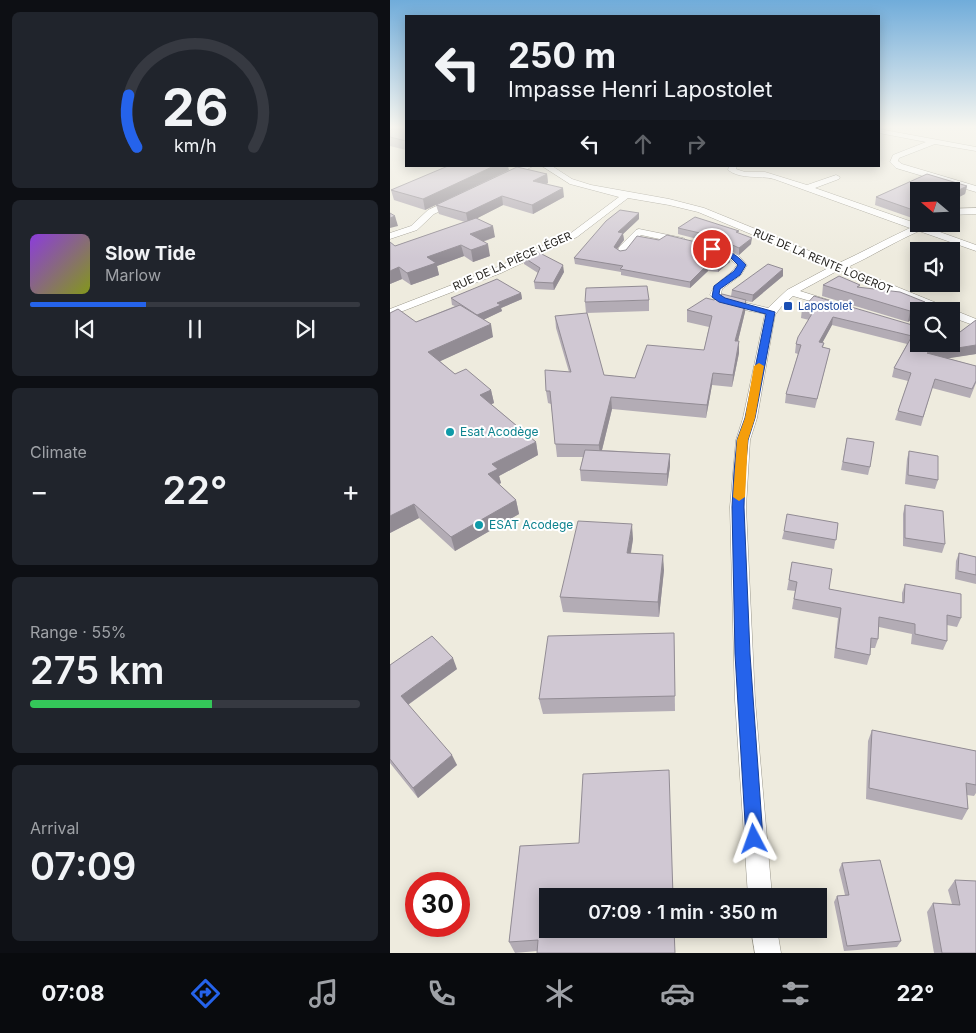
<!DOCTYPE html>
<meta charset="utf-8">
<style>
body{margin:0;font-family:Inter,sans-serif;background:#20242c;color:#f1f3f6;height:100vh;display:flex;flex-direction:column;font-size:19px;white-space:nowrap}
*{box-sizing:border-box;margin:0}
p{font-size:16px;color:#9ea1a6}
.icon{flex:none;width:28px;height:28px;fill:none;stroke:currentColor;stroke-width:2;stroke-linecap:round;stroke-linejoin:round}
.map{position:relative;flex:1;overflow:hidden}
.side{display:flex;flex-direction:column;gap:12px;padding:12px;background:#0d0f14;width:390px}
.side>*{flex:none}
.hud{position:absolute;left:15px;top:15px;width:475px;height:152px;border-radius:0px;box-shadow:0 2px 12px #0003;background:#171b24;color:#f1f3f6;overflow:hidden}
.needle{width:32px;rotate:289deg}
.buttons{position:absolute;left:520px;top:182px;display:grid;gap:10px}
.buttons a{display:grid;place-items:center;width:50px;height:50px;border-radius:0px;background:#171b24;box-shadow:0 2px 12px #0003;font-size:25px}
.speed{position:absolute;left:15px;top:872px;display:flex;gap:10px;font-size:25px;font-weight:700;text-align:center}
.speed>*{display:grid;place-content:center;width:65px;height:65px;border-radius:50%;background:#171b24;box-shadow:0 2px 12px #0003;line-height:1}
.speed .limit{border:8px solid #d22;background:#fff;color:#111}
.pin{position:absolute;display:grid;place-items:center;width:42px;height:42px;color:#fff;margin:-21px;border:2px solid #fff;border-radius:50%;box-shadow:0 1px 5px #0007}
.me{position:absolute;width:55px;margin:-28px;rotate:356deg;stroke-linejoin:round;filter:drop-shadow(0 0 4px #0008)}
.turn{display:flex;align-items:center;gap:18px;height:105px;padding:0 20px;font-size:22px}
.turn .icon{width:65px;height:65px;stroke-width:2.5}
.turn b{display:block;font-size:35px;line-height:42px}
.lanes{display:flex;align-items:center;height:48px;padding:0 20px;background:#0003;justify-content:center;gap:25px;direction:ltr}
.lanes .off{opacity:.35}
.big{font-size:38px;font-weight:600;line-height:1.1}
.side .widget{flex:1;display:flex;flex-direction:column;justify-content:center;gap:8px;min-width:0;padding:0 18px;border-radius:8px;background:#20242c}
.side .dial{align-items:center;gap:0}
.dial svg{height:130px;overflow:visible;fill:none;stroke:#363941;stroke-width:7;stroke-linecap:round;text-anchor:middle}
.dial text{fill:#f1f3f6;stroke:none}
.song{display:flex;align-items:center;gap:15px}
.cover{width:60px;height:60px;border-radius:8px;background:linear-gradient(135deg,hsl(270 70% 55%),hsl(70 70% 35%))}
.played{height:5px;border-radius:2px;background:linear-gradient(90deg,#2563eb 35%,#363941 35%)}
.keys{display:flex;justify-content:space-around;direction:ltr}
.heat{display:flex;justify-content:space-between;align-items:center;font-size:28px;direction:ltr}
.charge{height:8px;border-radius:4px;background:linear-gradient(90deg,#34c759 55%,#363941 0)}
.trip{position:absolute;left:149px;top:888px;width:288px;height:50px;border-radius:0px;background:#171b24;box-shadow:0 2px 12px #0003;font-weight:600;line-height:50px;text-align:center}
.tabs{display:flex;height:80px;justify-content:space-around;align-items:center;background:#090b0e;color:#9ea1a6}
.tabs .icon{width:35px;height:35px}
.tabs .active{color:#2563eb}
.tabs b{font-size:22px;color:#f1f3f6}
main{display:flex;flex:1;min-height:0}
.map>svg:first-child{display:block}
.lines{fill:none;stroke-linecap:round;stroke-linejoin:round}
.minor-casing{stroke:#9a978b;stroke-width:1}
.minor{fill:#fff;fill-rule:evenodd}
.wall{fill:#b3acb5}
.shaded-wall{fill:#928c94}
.building{fill:#d0c8d3;stroke:#928c94}
.route{fill:#2563eb;stroke:#184099}
.slow{fill:#f59e0b}
.transit-dot{fill:#1a4fb4;stroke:#fff;stroke-width:2}
.culture-dot{fill:#0f9aa8;stroke:#fff;stroke-width:2}
.labels{text-anchor:middle;stroke-width:4;stroke-linejoin:round;paint-order:stroke}
.far-street-label{font-size:11px;fill:#201e1a;stroke:#fff}
.far-transit-label{font-size:11px;fill:#164399;stroke:#fff;text-anchor:start}
.culture-label{font-size:12px;fill:#0d838f;stroke:#fff;text-anchor:start}
</style>
<main>
<section class="side">
<div class="widget dial"><svg viewBox="0 0 100 80">
<path d="M14 69A42 42 0 1 1 86 69"/>
<path d="M14 69A42 42 0 0 1 9 37" stroke="#2563eb"/>
<text x="50" y="56" font-size="32" font-weight="700">26</text>
<text x="50" y="72" font-size="11">km/h</text>
</svg></div>
<div class="widget">
<div class="song"><i class="cover"></i><div><b>Slow Tide</b><p>Marlow</p></div></div>
<div class="played"></div>
<div class="keys"><svg class="icon" aria-label="previous" viewBox="0 0 24 24"><path d="M18 5L8 12l10 7zM5 5v14"/></svg><svg class="icon" aria-label="pause" viewBox="0 0 24 24"><path d="M8 5v14M16 5v14"/></svg><svg class="icon" aria-label="next" viewBox="0 0 24 24"><path d="M6 5l10 7-10 7zM19 5v14"/></svg></div>
</div>
<div class="widget"><p>Climate</p>
<div class="heat"><a>−</a><b class="big">22°</b><a>+</a></div>
</div>
<div class="widget"><p>Range · 55%</p><b class="big">275 km</b><div class="charge"></div></div>
<div class="widget"><p>Arrival</p><b class="big">07:09</b></div>
</section>
<div class="map">
<svg width="586" height="953" viewBox="0 0 586 953">
<rect width="100%" height="100%" fill="#eeebde"/>
<g class="lines">
<g class="minor-casing">
<g id="minor">
<polygon points="489,129 586,147 586,151 545,144 509,158 508,161 512,164 586,186 586,192 506,168 500,162 503,155 536,142 489,133"/>
<polygon points="132,166 143,166 119,179 112,177"/>
<path d="M152 166H162L182 179 201 185 279 199 314 208 449 263C473 252 496 239 520 228L384 179C369 175 351 180 338 170L339 166H347L346 169 355 172H375L417 185 446 175 450 177 449 179 425 188 528 224H539L536 227 586 245V251L529 231C504 242 482 256 458 267L586 319V326L561 317V311H548L449 270 410 291 445 302 447 304 445 306 441 307 403 296 391 307 385 315 367 418 360 440 356 507 365 700 382 896H358L345 700 340 507 346 440 353 418 375 314C358 310 331 308 320 295 324 281 339 278 347 265L340 259 311 247 316 244 348 255 357 265 351 275 332 289 331 294 336 298 378 308 397 290 440 267 308 212 279 205 238 198 187 237 111 273 0 316V309L103 269 181 233 229 197 180 184Z"/>
<polygon points="66,197 70,200 69,202 44,214 27,230 0,239 0,233 21,226 38,210"/>
<polygon points="586,208 586,214 561,215 561,209"/>
<polygon points="249,229 293,238 298,241 293,244 251,235 238,249 235,255 227,255 226,253 230,246 246,230"/>
<polygon points="361,929 387,929 391,953 365,953"/>
</g>
</g>
<use href="#minor" class="minor"/>
</g>
<g class="wall">
<polygon points="16,126 16,150 0,146 0,131"/>
<polygon points="119,170 157,174 158,183 156,184 174,197 143,214 113,205 87,218 105,237 93,242 100,256 83,262 74,256 47,266 49,275 21,285 12,279 0,284 5,246 75,222 49,214 46,205 35,210 4,200 1,190"/>
<polygon points="537,174 577,186 575,194 561,201 561,191 529,191 529,217 525,219 485,205 486,197"/>
<polygon points="249,219 233,234 234,240 227,249 230,251 340,256 340,262 328,272 318,271 300,288 231,275 231,272 185,264 184,258"/>
<polygon points="288,228 349,233 361,244 349,255 323,243 288,234"/>
<polygon points="133,257 174,272 164,290 145,289 144,282 148,273 134,264"/>
<polygon points="393,269 393,276 362,302 356,301 355,312 348,341 349,353 342,387 322,385 316,418 222,409 212,450 280,454 280,466 277,486 191,481 190,470 193,457 167,457 161,404 158,403 156,391 179,372 166,328 165,316 214,375 245,378 314,350 319,327 297,322 297,310 324,300 341,296 342,290"/>
<polygon points="433,285 470,285 469,287 535,302 518,322 432,296"/>
<polygon points="131,293 132,299 111,308 112,311 93,320 103,337 50,361 65,374 101,390 104,403 101,404 146,442 148,455 109,476 111,483 109,484 126,500 129,514 65,551 29,518 0,533 26,322 65,306 62,305 61,298"/>
<polygon points="259,300 259,311 196,313 195,302"/>
<polygon points="412,309 525,326 529,344 566,335 586,320 586,354 557,358 586,366 586,383 580,398 542,388 531,426 505,420 518,381 502,377 504,368 517,344 442,325 432,343 434,343 433,347 438,357 425,408 395,403 396,394 408,354 405,353 406,344 419,320 411,318"/>
<polygon points="457,438 480,467 478,475 451,470"/>
<polygon points="519,451 548,480 545,489 515,484 517,459"/>
<polygon points="515,505 555,544 552,553 513,546 513,514"/>
<polygon points="448,523 444,549 392,539 394,531"/>
<polygon points="243,539 241,553 274,570 269,617 173,612 170,597"/>
<polygon points="569,553 586,557 586,584 565,579 566,561"/>
<polygon points="402,562 439,589 512,603 512,593 515,584 571,618 567,627 557,625 557,641 553,650 521,644 522,634 489,627 488,639 485,648 480,648 480,655 477,665 444,658 448,618 402,609 405,591 397,590"/>
<polygon points="284,633 285,711 153,714 149,699"/>
<polygon points="0,665 67,669 18,705 67,765 28,798 0,763"/>
<polygon points="482,730 586,751 586,793 584,796 577,795 578,809 572,820 476,799 478,741"/>
<polygon points="130,846 285,953 147,951 125,953 119,942"/>
<polygon points="452,863 511,941 507,947 454,951 444,902 447,896 455,895 449,870"/>
<polygon points="565,880 586,953 544,953 537,912 543,903 562,904 558,890"/>
</g>
<g class="shaded-wall">
<polygon points="104,166 118,166 119,170 35,210 33,199"/>
<polygon points="157,174 158,183 144,190 143,181"/>
<polygon points="577,186 575,194 561,201 561,194"/>
<polygon points="173,188 174,197 143,214 142,205"/>
<polygon points="112,196 113,205 78,223 76,213"/>
<polygon points="529,210 529,217 525,219 526,211"/>
<polygon points="249,213 249,219 233,234 234,240 224,253 224,247 228,232"/>
<polygon points="5,216 8,226 0,228 0,218"/>
<polygon points="103,226 105,237 82,245 80,234"/>
<polygon points="362,238 361,244 349,255 349,248"/>
<polygon points="98,244 100,256 83,262 81,250"/>
<polygon points="71,245 74,256 47,266 49,275 21,285 17,273 37,257"/>
<polygon points="340,256 340,262 328,272 328,266"/>
<polygon points="318,264 318,271 300,288 300,282"/>
<polygon points="173,265 174,272 164,290 163,283"/>
<polygon points="9,267 12,279 0,284 0,271"/>
<polygon points="393,269 393,276 362,302 363,295"/>
<polygon points="131,293 132,299 111,308 112,311 89,322 87,315 107,303"/>
<polygon points="356,300 355,312 345,353 345,341"/>
<polygon points="535,302 533,311 529,311 529,315 518,322 520,311"/>
<polygon points="443,317 442,325 428,351 429,342"/>
<polygon points="101,324 103,337 42,365 38,352"/>
<polygon points="349,341 349,353 342,387 343,375"/>
<polygon points="586,345 586,354 535,362 537,353"/>
<polygon points="323,373 322,385 316,418 317,405"/>
<polygon points="101,390 104,403 93,408 90,395"/>
<polygon points="221,397 222,409 210,458 209,445"/>
<polygon points="146,442 148,455 109,476 111,483 101,488 98,474 102,464"/>
<polygon points="280,454 280,466 277,486 277,474"/>
<polygon points="126,500 129,514 65,551 61,537"/>
<polygon points="24,504 29,518 0,533 0,516"/>
<polygon points="242,524 243,539 238,568 237,553"/>
<polygon points="273,555 274,570 269,617 268,602"/>
<polygon points="63,658 67,669 16,706 11,696"/>
<polygon points="62,755 67,765 28,798 23,788"/>
</g>
<g class="building">
<polygon points="6,126 16,126 16,141 0,137 0,131"/>
<polygon points="58,166 104,166 33,199 1,190"/>
<polygon points="127,167 157,174 143,181 173,188 142,205 112,196 76,213 46,205"/>
<polygon points="537,174 577,186 561,194 561,191 529,191 529,210 526,211 486,197"/>
<polygon points="230,210 249,213 228,232 233,233 224,247 230,251 236,250 247,236 269,240 277,235 314,244 340,256 328,266 318,264 300,282 230,269 233,266 184,258 216,221"/>
<polygon points="0,213 5,216 0,218"/>
<polygon points="305,217 349,231 346,232 362,238 349,248 323,236 288,228"/>
<polygon points="86,218 103,226 80,234 98,244 81,250 71,245 37,257 46,263 17,273 9,267 0,271 0,242 5,246"/>
<polygon points="146,251 173,265 163,283 144,282 150,268 133,257"/>
<polygon points="378,264 393,269 363,295 342,290"/>
<polygon points="449,276 470,285 467,287 510,292 535,302 520,311 433,285"/>
<polygon points="107,279 131,293 107,303 111,305 87,315 61,298"/>
<polygon points="257,286 259,300 195,302 196,288"/>
<polygon points="332,294 356,300 345,341 349,341 343,375 323,373 317,405 221,397 209,445 165,444 160,391 156,391 155,370 181,372 165,316 197,313 214,375 245,378 257,345 314,350 322,316 297,310 316,298 324,300"/>
<polygon points="424,296 529,327 529,344 561,344 561,333 566,335 586,320 586,345 537,353 586,366 586,381 582,389 545,379 533,417 508,411 521,373 504,368 522,336 443,317 429,342 434,343 432,347 440,349 427,399 396,394 411,345 406,344 408,337 423,312 412,309"/>
<polygon points="70,305 101,324 38,352 65,374 76,369 101,390 90,395 146,442 102,464 108,469 98,474 126,500 61,537 24,504 0,516 0,313 8,309 26,322"/>
<polygon points="457,438 484,442 480,467 453,462"/>
<polygon points="195,450 280,454 277,474 190,470"/>
<polygon points="519,451 548,456 548,480 518,475"/>
<polygon points="515,505 553,511 555,544 515,538"/>
<polygon points="397,514 448,523 446,540 394,531"/>
<polygon points="188,521 242,524 237,553 273,555 268,602 170,597"/>
<polygon points="569,553 586,557 586,575 568,571"/>
<polygon points="402,562 442,569 439,589 514,603 515,584 571,594 571,618 557,615 557,641 525,634 525,624 489,617 488,639 481,638 480,655 446,648 451,608 404,599 407,582 399,580"/>
<polygon points="284,633 285,696 149,699 158,636"/>
<polygon points="42,636 63,658 11,696 62,755 23,788 0,759 0,665"/>
<polygon points="482,730 586,751 586,785 576,783 578,809 479,788"/>
<polygon points="279,770 283,896 158,896 158,929 284,929 285,953 147,953 148,940 119,942 130,846 189,843 193,774"/>
<polygon points="490,860 511,941 457,946 447,896 459,895 452,863"/>
<polygon points="565,880 586,881 586,953 552,953 543,903 570,905"/>
</g>
<linearGradient id="sky" x2="0" y2="1"><stop stop-color="#70acda"/><stop offset="0.49" stop-color="#f7f6f0"/><stop offset="1" stop-color="#f7f6f0" stop-opacity="0"/></linearGradient>
<rect width="586" height="259" fill="url(#sky)"/>
<path class="route" d="M320 247C333 246 348 255 356 265L350 275 330 289 329 294 335 298 385 312 365 418 358 440 355 472 354 507 360 654 373 839 371 845 364 848 358 845 356 839 345 654 342 507 344 472 347 440 355 418 376 314 329 302 322 297 324 286 344 271 348 265 341 258 320 250Z"/>
<polygon class="slow" points="369,363 374,366 365,418 358,440 355,497 349,501 343,497 347,440 355,418 364,366"/>
<rect class="transit-dot" x="393" y="301" width="10" height="10" rx="2.5"/>
<g class="culture-dot">
<circle cx="60" cy="432" r="5"/>
<circle cx="89" cy="525" r="5"/>
</g>
<g class="labels">
<g class="far-street-label">
<text transform="translate(122 261) rotate(-24)" y="4">RUE DE LA PIÈCE LÉGER</text>
<text transform="translate(433 261) rotate(23)" y="4">RUE DE LA RENTE LOGEROT</text>
</g>
<g class="far-transit-label">
<text x="408" y="310">Lapostolet</text>
</g>
<g class="culture-label">
<text x="70" y="436">Esat Acodège</text>
<text x="99" y="529">ESAT Acodege</text>
</g>
</g>
</svg>
<div class="buttons">
<a><svg class="needle" viewBox="-14 -14 28 28"><path d="M0-13l5 13h-10z" fill="#e53935"/><path d="M0 13l5-13h-10z" fill="#9ea1a6"/></svg></a>
<a><svg class="icon" aria-label="sound" viewBox="0 0 24 24"><path d="M4 9h4l5-4v14l-5-4H4zM17 9q2 3 0 6"/></svg></a>
<a><svg class="icon" aria-label="search" viewBox="0 0 24 24"><circle cx="10" cy="10" r="6"/><path d="M15 15l6 6"/></svg></a>
</div>
<div class="speed"><div class="limit">30</div></div>
<div class="pin" style="left:322px;top:249px;background:#d93025"><svg class="icon" aria-label="arrive" viewBox="0 0 24 24"><path d="M6 21V4h12l-3 4 3 4H6"/></svg></div>
<svg class="me" style="left:364px;top:839px" viewBox="-20 -20 40 40"><path d="M0-17L14 15 0 8-14 15z" fill="#2563eb" stroke="#fff" stroke-width="4"/></svg>
<div class="trip">07:09 · 1 min · 350 m</div>
<div class="hud">
<div class="turn"><svg class="icon" aria-label="left" viewBox="0 0 24 24"><path d="M17 20v-9H6M10 6l-5 5 5 5"/></svg><div><b>250 m</b>Impasse Henri Lapostolet</div></div>
<div class="lanes"><svg class="icon" aria-label="left" viewBox="0 0 24 24"><path d="M17 20v-9H6M10 6l-5 5 5 5"/></svg><svg class="icon off" aria-label="ahead" viewBox="0 0 24 24"><path d="M12 20V5M6 11l6-6 6 6"/></svg><svg class="icon off" aria-label="right" viewBox="0 0 24 24"><path d="M7 20v-9h11M14 6l5 5-5 5"/></svg></div>
</div>
</div>
</main>
<nav class="tabs">
<b>07:08</b>
<svg class="icon active" aria-label="directions" viewBox="0 0 24 24"><path d="M12 3l9 9-9 9-9-9zM9 14v-3h6M13 9l2 2-2 2"/></svg>
<svg class="icon" aria-label="music" viewBox="0 0 24 24"><path d="M9 18V5l10-2v13"/><circle cx="6" cy="18" r="3"/><circle cx="16" cy="16" r="3"/></svg>
<svg class="icon" aria-label="phone" viewBox="0 0 24 24"><path d="M5 4h4l2 5-3 2q2 4 5 5l2-3 5 2v4C11 20 4 13 5 4z"/></svg>
<svg class="icon" aria-label="climate" viewBox="0 0 24 24"><path d="M12 3v18M4 7l16 10M4 17L20 7"/></svg>
<svg class="icon" aria-label="car" viewBox="0 0 24 24"><path d="M5 17H2v-5l4-1 3-4h7l3 4 3 1v5h-3M9 17h6M6 11h13"/><circle cx="7" cy="17" r="2"/><circle cx="17" cy="17" r="2"/></svg>
<svg class="icon" aria-label="filters" viewBox="0 0 24 24"><path d="M4 7h16M4 17h16"/><circle cx="9" cy="7" r="2"/><circle cx="15" cy="17" r="2"/></svg>
<b>22°</b>
</nav>
